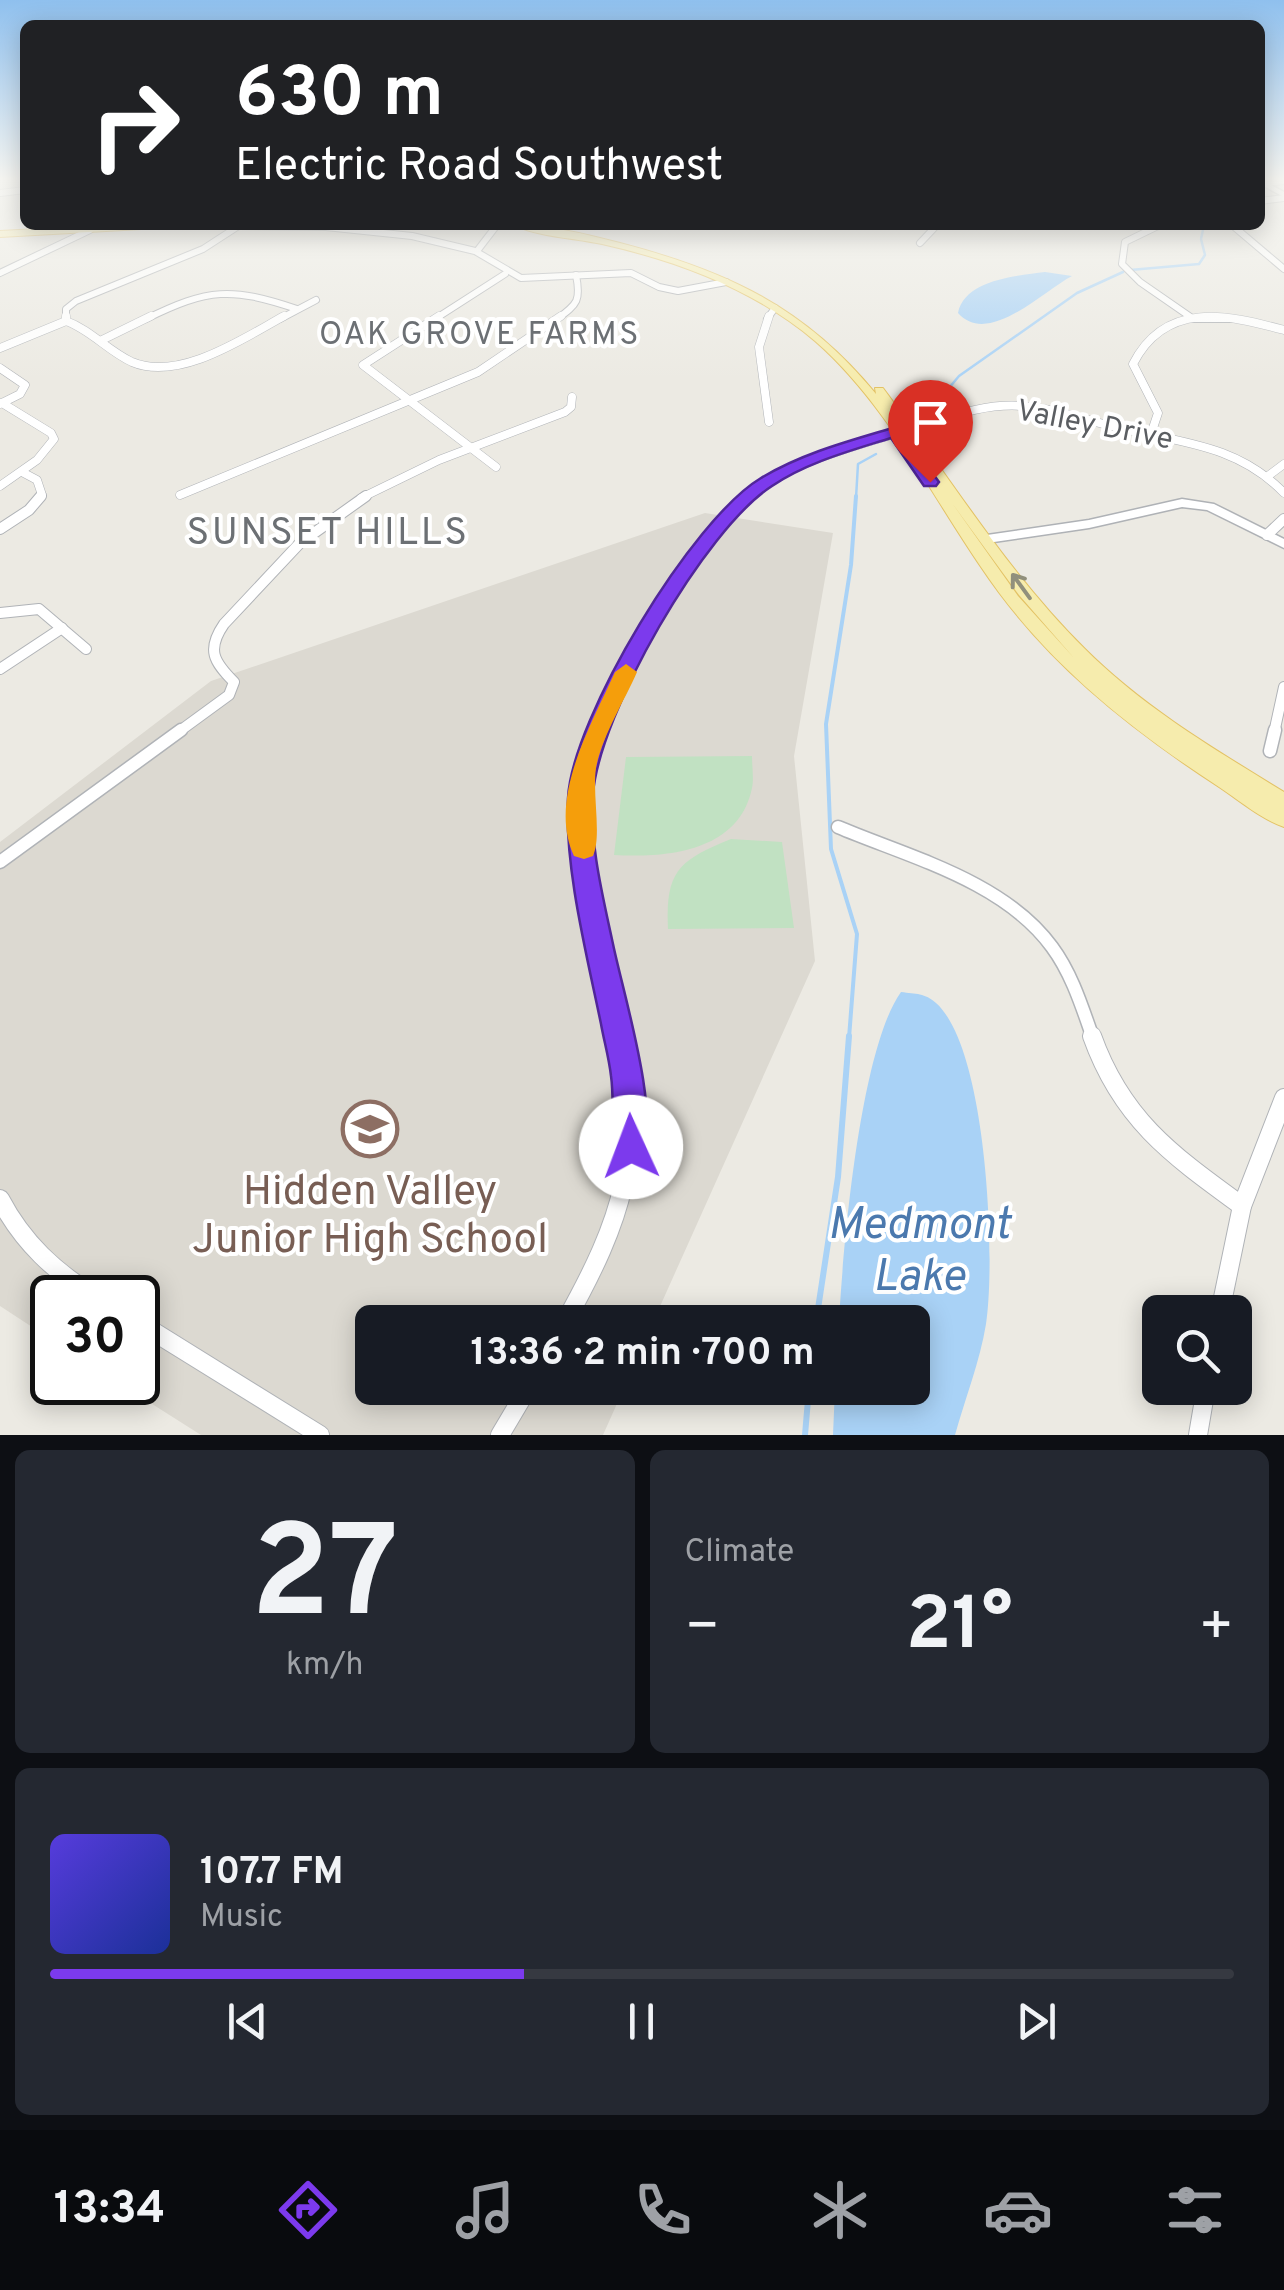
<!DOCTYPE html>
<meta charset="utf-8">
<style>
body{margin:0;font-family:Overpass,sans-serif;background:#242831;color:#f1f3f6;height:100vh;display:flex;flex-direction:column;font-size:38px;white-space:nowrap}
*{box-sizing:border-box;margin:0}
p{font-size:32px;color:#9ea1a6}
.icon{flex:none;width:55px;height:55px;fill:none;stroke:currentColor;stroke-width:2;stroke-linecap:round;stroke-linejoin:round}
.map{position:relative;height:1435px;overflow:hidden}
.side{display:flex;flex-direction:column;gap:15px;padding:15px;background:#0d0f14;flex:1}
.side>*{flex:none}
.banner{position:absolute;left:20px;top:20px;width:1245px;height:210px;border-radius:15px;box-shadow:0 5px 25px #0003;background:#202124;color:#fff;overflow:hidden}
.tools{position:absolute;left:1142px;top:1295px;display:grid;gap:20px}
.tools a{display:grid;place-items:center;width:110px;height:110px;border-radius:15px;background:#171b24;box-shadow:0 5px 25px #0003;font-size:50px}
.speed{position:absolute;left:30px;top:1275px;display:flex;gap:20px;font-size:50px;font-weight:700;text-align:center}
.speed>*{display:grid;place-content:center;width:130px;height:130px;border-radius:50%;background:#171b24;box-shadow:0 5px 25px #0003;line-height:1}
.speed .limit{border:5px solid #111;border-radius:15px;background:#fff;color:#111}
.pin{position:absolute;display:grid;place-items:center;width:85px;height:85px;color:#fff;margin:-102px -42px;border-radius:50% 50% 50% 0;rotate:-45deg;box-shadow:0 0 10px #0007}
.pin .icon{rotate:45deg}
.me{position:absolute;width:110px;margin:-55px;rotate:358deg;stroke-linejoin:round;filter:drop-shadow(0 0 8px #0008)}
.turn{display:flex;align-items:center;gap:35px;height:210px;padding:0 50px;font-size:45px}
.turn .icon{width:130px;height:130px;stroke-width:2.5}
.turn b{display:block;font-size:70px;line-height:85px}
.big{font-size:75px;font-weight:700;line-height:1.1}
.side .widget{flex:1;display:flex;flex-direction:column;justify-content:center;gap:15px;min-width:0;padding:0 35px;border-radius:15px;background:#242831}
.side .dial{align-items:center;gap:0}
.dial b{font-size:130px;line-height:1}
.song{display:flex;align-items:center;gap:30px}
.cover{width:120px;height:120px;border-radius:15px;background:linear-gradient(135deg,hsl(250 70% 55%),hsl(230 70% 35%))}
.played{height:10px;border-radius:5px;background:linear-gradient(90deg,#7c3aed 40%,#363941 40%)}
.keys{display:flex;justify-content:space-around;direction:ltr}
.heat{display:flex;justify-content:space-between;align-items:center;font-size:55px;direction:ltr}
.side .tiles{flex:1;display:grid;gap:15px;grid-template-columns:1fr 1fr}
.widget:last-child{grid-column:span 2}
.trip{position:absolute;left:355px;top:1305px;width:575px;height:100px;border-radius:15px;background:#171b24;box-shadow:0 5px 25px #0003;font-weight:700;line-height:100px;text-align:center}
.tabs{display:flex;height:160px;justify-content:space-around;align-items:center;background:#090b0e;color:#9ea1a6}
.tabs .icon{width:70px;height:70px}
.tabs .current{color:#7c3aed}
.tabs b{font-size:45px;color:#f1f3f6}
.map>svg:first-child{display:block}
.education{fill:#dcd9d1}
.green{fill:#c1e1c2}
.water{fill:#a9d2f6}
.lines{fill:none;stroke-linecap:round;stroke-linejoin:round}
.stream-far2{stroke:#a9d2f6;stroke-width:2.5}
.stream-far1{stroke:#a9d2f6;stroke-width:4}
.stream{stroke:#a9d2f6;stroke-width:6}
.street-far4-casing{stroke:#b0b3b7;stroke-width:8}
.street-far3-casing{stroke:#b0b3b7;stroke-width:9}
.street-far2-casing{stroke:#b0b3b7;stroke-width:12}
.street-far1-casing{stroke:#b0b3b7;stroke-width:15}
.street-casing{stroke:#b0b3b7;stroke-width:20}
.secondary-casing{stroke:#afb2b6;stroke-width:3}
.primary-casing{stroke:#e3c265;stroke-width:2}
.street-far4{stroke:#fff;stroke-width:6}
.street-far3{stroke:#fff;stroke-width:8}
.street-far2{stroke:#fff;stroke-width:10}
.street-far1{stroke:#fff;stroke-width:12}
.street{stroke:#fff;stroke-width:18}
.secondary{fill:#fff;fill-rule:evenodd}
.primary{fill:#f6ecad;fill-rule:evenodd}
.oneway{stroke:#91907c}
.route{fill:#7c3aed;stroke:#51269a;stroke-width:2.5}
.slow{fill:#f59e0b}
.labels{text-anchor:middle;stroke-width:8;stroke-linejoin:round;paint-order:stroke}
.far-street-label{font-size:30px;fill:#5b5e62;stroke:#fff}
.far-neighbourhood-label{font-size:32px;letter-spacing:2.5px;fill:#6c7074;stroke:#fff}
.neighbourhood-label{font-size:38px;letter-spacing:2.5px;fill:#6c7074;stroke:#fff}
.near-education-label{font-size:42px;fill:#785e54;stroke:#fff}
.near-water-label{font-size:45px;font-style:italic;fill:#4b79ae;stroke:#fff}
</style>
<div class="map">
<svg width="1284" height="1435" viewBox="0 0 1284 1435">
<rect width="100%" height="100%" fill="#eceae3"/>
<polygon class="education" points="705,513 833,533 794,756 815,961 653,1322 372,1322 372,1388 624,1388 603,1435 201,1435 119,1383 138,1382 138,1298 52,1298 52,1340 0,1306 0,842 211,681"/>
<g class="green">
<path d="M752 756C752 766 754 779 752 788 739 852 666 858 614 855L626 757Z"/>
<path d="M731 839 782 842 794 928 668 929C665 871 679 860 731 839Z"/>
</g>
<g class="water">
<path d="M1045 272 1072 276C1042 292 988 347 958 313 965 279 1017 276 1045 272Z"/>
<path d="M901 992C916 994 925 993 936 1003 987 1048 996 1258 986 1324 980 1361 965 1399 955 1435H833L835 1388H912V1322H839C843 1247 860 1049 901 992Z"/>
</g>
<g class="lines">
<g class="stream-far2">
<polyline points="1130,270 1199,264 1205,255 1201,239 1204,225"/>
<polyline points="913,417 934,406 959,376 1077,293 1123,272"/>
<polyline points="856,498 858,464 876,454"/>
</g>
<polyline class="stream-far1" points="849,1038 857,934 831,849 826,724 851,565 856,496"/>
<g class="stream">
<polyline points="816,1322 838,1177 849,1036"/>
<polyline points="805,1435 809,1388"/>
</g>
<g class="street-far4-casing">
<g id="street-far4">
<polyline points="1264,183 1284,181"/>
<polyline points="0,193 25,190"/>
<polyline points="1260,201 1284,198"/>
<polyline points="1160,225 1125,242 1122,264 1140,282 1192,318"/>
<polyline points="1232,225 1284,269"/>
<polyline points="240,226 326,227 412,236 475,251 521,278 631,273 659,287 678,291 726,282"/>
<polyline points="920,243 937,225"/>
<polyline points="477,251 497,225"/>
<polyline points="0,273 90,230"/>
<polyline points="66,319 66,309 76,301 203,249 240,225"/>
<path d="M146 319C209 288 231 287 297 309"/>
<polyline points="280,319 316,300"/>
<polyline points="435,319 505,274"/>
<path d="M557 319C578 304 581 300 576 275"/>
<polyline points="767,319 775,308"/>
<polyline points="1191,319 1231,319"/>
</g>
</g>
<g class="street-far3-casing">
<g id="street-far3">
<polyline points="66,316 66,321"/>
<polyline points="439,316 363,365 496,467"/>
<polyline points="769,316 759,347 769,422"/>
<path d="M66 321C91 330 108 351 132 362 179 382 244 338 284 316"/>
<polyline points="102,340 151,316"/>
<polyline points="0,348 66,321"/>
<polyline points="0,368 25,385 20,394 0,404"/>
<path d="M1151 434 1158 413 1133 364C1165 301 1226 314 1284 330"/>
<polyline points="22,472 37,480 42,495 39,498"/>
<polyline points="1268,476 1284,464"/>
<polyline points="0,486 37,460 54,439 51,433 2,403"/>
<polyline points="180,495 478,372 561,316"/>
<polyline points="361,498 439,460 565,412 571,407 572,397"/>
<path d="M744 498C796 460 851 447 911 429 947 418 983 403 1022 406 1060 409 1096 424 1133 431 1190 443 1242 449 1284 493"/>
</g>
</g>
<g class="street-far2-casing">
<g id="street-far2">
<polyline points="0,529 29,510 41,496"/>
<polyline points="1267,535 1284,519"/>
<polyline points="0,613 39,609 86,649"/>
<polyline points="0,669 62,628"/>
<path d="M177 733 229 695 234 682C214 662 206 650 224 624L300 543 366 496"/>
<path d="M596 733C628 658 684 548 748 496"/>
<polyline points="1274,733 1284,687"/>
</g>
</g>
<g class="street-far1-casing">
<g id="street-far1">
<path d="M597 730C557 827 600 941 620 1038"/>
<polyline points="1270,751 1275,730"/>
<path d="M838 827C909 857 1004 881 1052 947 1072 974 1082 1007 1093 1038"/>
<polyline points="0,862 181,730"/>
</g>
</g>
<g class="street-casing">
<g id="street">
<path d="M1092 1036C1122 1120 1172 1155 1242 1206"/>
<path d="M0 1199C23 1243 55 1272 97 1298"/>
<polyline points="1220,1312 1242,1206 1284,1098"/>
<polyline points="138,1322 320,1435"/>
<path d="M565 1322C623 1218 644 1155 620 1036"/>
<polyline points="500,1435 528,1388"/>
<polyline points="1198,1435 1206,1388"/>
</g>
</g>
<g class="secondary-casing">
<g id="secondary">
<polygon points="1260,179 1284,192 1284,197 1260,184"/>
<polygon points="1182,499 1214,504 1284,539 1284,548 1207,510 1182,507 1089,528 987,543 981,539 987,535 1089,520"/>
</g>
</g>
<g class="primary-casing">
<g id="primary">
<polygon points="112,225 163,225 159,228 0,237 0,231"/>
<path d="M514 225C549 225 586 234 620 243 727 271 805 307 876 394L875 388H883C949 476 1006 571 1085 649 1143 707 1214 749 1284 792V827C1261 819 1240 801 1219 787 1127 727 1043 660 981 567 929 491 885 402 815 341 755 290 678 261 602 244 574 238 539 237 514 225ZM952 503 1019 595 1074 658 1018 596Z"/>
</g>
</g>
<use href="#street-far4" class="street-far4"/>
<use href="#street-far3" class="street-far3"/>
<use href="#street-far2" class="street-far2"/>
<use href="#street-far1" class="street-far1"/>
<use href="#street" class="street"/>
<use href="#secondary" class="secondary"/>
<use href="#primary" class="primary"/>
</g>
<defs><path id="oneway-shaft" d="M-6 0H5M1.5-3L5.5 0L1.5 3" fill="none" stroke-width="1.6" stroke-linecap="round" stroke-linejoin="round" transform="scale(2.5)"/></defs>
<use class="oneway" href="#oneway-shaft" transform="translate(1021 586) rotate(-126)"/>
<linearGradient id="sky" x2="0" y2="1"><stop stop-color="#8fc0ee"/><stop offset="0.47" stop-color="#f6f6f2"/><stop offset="1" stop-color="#f6f6f2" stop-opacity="0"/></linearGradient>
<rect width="1284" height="380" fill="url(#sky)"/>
<path class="route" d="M889 429H900L939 482 936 486H924L891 438C850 451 808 462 772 486 704 530 599 714 593 794 589 842 603 897 613 944 623 993 661 1114 642 1159L631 1164 619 1159C609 1133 615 1103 611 1076 609 1058 604 1041 601 1024 587 956 564 866 568 798 572 718 692 519 761 478 801 454 845 442 889 429Z"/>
<path class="slow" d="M626 664 637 672C624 702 602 736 596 768 592 794 602 836 593 856L584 859 574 856C547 799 592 723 615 672Z"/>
<defs>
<g id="school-ring" transform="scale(2.875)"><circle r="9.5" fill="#fff" stroke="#8d6e63" stroke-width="1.5"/><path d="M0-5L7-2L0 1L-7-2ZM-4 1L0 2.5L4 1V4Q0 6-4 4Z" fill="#8d6e63"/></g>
</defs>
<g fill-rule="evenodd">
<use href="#school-ring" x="370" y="1129"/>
</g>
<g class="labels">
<g class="far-street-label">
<text transform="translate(1095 424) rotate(11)" y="10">Valley Drive</text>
</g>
<g class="far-neighbourhood-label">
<text x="480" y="344">OAK GROVE FARMS</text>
</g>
<g class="neighbourhood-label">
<text x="328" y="544">SUNSET HILLS</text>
</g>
<g class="near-education-label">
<text x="370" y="1204">Hidden Valley<tspan x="370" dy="48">Junior High School</tspan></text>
</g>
<g class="near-water-label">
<text x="919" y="1238">Medmont<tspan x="919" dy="52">Lake</tspan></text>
</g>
</g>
</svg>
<div class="tools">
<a><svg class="icon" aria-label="search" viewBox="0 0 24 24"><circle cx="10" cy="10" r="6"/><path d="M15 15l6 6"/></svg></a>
</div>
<div class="speed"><div class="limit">30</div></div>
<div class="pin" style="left:930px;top:482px;background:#d93025"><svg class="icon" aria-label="arrive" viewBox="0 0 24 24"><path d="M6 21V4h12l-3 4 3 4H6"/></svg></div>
<svg class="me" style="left:631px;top:1147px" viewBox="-20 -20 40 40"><circle r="19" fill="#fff"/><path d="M0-13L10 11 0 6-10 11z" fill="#7c3aed"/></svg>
<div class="trip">13:36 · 2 min · 700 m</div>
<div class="banner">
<div class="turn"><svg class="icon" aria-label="right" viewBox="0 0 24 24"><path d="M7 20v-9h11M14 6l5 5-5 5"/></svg><div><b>630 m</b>Electric Road Southwest</div></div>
</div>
</div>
<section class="side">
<div class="tiles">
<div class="widget dial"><b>27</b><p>km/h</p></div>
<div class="widget"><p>Climate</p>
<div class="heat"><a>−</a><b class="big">21°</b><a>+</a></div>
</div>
<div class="widget">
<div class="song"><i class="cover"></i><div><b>107.7 FM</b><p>Music</p></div></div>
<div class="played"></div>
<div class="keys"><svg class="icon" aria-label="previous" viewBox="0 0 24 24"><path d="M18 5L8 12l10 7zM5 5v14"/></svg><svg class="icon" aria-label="pause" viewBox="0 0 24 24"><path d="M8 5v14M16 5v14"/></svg><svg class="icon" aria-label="next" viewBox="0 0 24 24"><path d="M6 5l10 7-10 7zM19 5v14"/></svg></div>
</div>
</div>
</section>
<nav class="tabs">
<b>13:34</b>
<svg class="icon current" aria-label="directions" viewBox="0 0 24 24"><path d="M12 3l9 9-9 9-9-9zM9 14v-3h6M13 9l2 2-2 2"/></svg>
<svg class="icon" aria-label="music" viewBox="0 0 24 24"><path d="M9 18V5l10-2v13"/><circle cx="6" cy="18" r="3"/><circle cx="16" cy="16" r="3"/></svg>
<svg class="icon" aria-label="phone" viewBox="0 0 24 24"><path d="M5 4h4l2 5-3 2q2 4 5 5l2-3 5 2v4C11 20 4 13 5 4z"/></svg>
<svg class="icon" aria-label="climate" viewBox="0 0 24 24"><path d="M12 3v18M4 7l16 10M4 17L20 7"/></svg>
<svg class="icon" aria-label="car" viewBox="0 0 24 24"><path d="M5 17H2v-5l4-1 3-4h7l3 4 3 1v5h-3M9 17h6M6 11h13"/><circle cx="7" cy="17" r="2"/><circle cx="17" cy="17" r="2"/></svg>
<svg class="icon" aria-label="filters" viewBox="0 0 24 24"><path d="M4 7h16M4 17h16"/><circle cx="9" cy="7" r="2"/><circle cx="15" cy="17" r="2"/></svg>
</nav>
